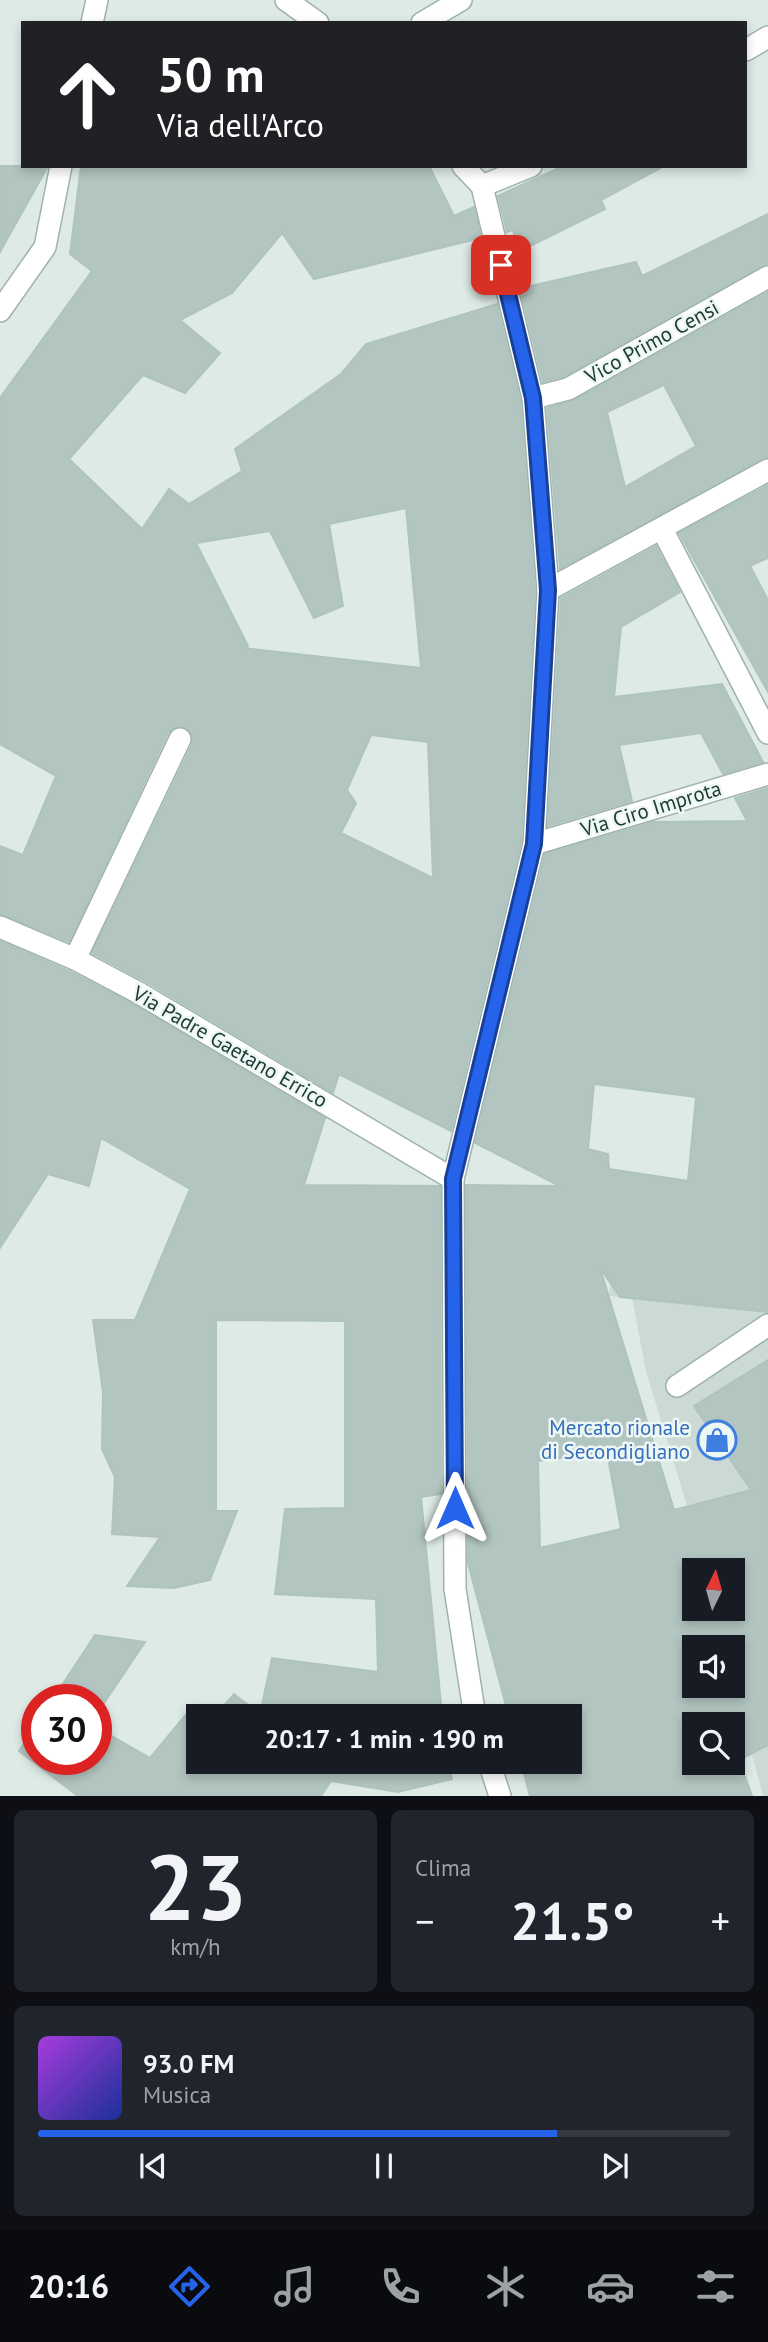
<!DOCTYPE html>
<html lang="it">
<meta charset="utf-8">
<style>
body{margin:0;font-family:"PT Sans",sans-serif;background:#20242c;color:#f1f3f6;height:100vh;display:flex;flex-direction:column;font-size:26px;white-space:nowrap}
*{box-sizing:border-box;margin:0}
p{font-size:23px;color:#9ea1a6}
.icon{flex:none;width:38px;height:38px;fill:none;stroke:currentColor;stroke-width:2;stroke-linecap:round;stroke-linejoin:round}
.map{position:relative;height:1796px;overflow:hidden}
.panel{display:flex;flex-direction:column;gap:14px;padding:14px;background:#0d0f14;flex:1}
.panel>*{flex:none}
.banner{position:absolute;left:21px;top:21px;width:726px;height:147px;border-radius:0px;box-shadow:0 4px 10px #0003;background:#202124;color:#fff;overflow:hidden}
.needle{width:46px;rotate:5deg}
.tools{position:absolute;left:682px;top:1558px;display:grid;gap:14px}
.tools a{display:grid;place-items:center;width:63px;height:63px;border-radius:0px;background:#171b24;box-shadow:0 4px 10px #0003;font-size:35px}
.speed{position:absolute;left:21px;top:1684px;display:flex;gap:14px;font-size:35px;font-weight:700;text-align:center}
.speed>*{display:grid;place-content:center;width:91px;height:91px;border-radius:50%;background:#171b24;box-shadow:0 4px 10px #0003;line-height:1}
.speed .limit{border:10px solid #d22;background:#fff;color:#111}
.pin{position:absolute;display:grid;place-items:center;width:60px;height:60px;color:#fff;margin:-30px;border-radius:14px;box-shadow:0 4px 10px #0006}
.me{position:absolute;width:77px;margin:-38px;rotate:0deg;stroke-linejoin:round;filter:drop-shadow(0 0 5px #0008)}
.turn{display:flex;align-items:center;gap:24px;height:147px;padding:0 21px;font-size:32px}
.turn .icon{width:91px;height:91px;stroke-width:2.5}
.turn b{display:block;font-size:49px;line-height:60px}
.big{font-size:52px;font-weight:600;line-height:1.1}
.panel .tile{flex:1;display:flex;flex-direction:column;justify-content:center;gap:10px;min-width:0;padding:0 24px;border-radius:10px;background:#20242c}
.panel .dial{align-items:center;gap:0}
.dial b{font-size:91px;line-height:1}
.song{display:flex;align-items:center;gap:21px}
.cover{width:84px;height:84px;border-radius:10px;background:linear-gradient(135deg,hsl(280 70% 55%),hsl(230 70% 35%))}
.played{height:7px;border-radius:4px;background:linear-gradient(90deg,#2563eb 75%,#363941 75%)}
.keys{display:flex;justify-content:space-around;direction:ltr}
.heat{display:flex;justify-content:space-between;align-items:center;font-size:38px;direction:ltr}
.panel .tiles{flex:1;display:grid;gap:14px;grid-template-columns:1fr 1fr}
.tile:last-child{grid-column:span 2}
.trip{position:absolute;left:186px;top:1704px;width:396px;height:70px;border-radius:0px;background:#171b24;box-shadow:0 4px 10px #0003;font-weight:600;line-height:70px;text-align:center}
.tab-bar{display:flex;height:112px;justify-content:space-around;align-items:center;background:#090b0e;color:#9ea1a6}
.tab-bar .icon{width:49px;height:49px}
.tab-bar .selected{color:#2563eb}
.tab-bar b{font-size:32px;color:#f1f3f6}
.map>svg:first-child{display:block}
.built{fill:#cbdad5}
.building{fill:#b2c5c0;stroke:#afc4be;stroke-width:2;fill-rule:evenodd}
.lines{fill:none;stroke-linecap:round;stroke-linejoin:round}
.minor-casing{stroke:#a0b2ae;stroke-width:24}
.minor{stroke:#fff;stroke-width:21}
.route-casing{stroke:#184099;stroke-width:18}
.route{stroke:#2563eb;stroke-width:12}
.labels{text-anchor:middle;stroke-width:5;stroke-linejoin:round;paint-order:stroke}
.street-label{font-size:21px;fill:#1e3a37;stroke:#edf7f3}
.shop-label{font-size:21px;fill:#366cbe;stroke:#edf7f3;text-anchor:end}
</style>
<div class="map">
<svg width="768" height="1796" viewBox="0 0 768 1796">
<rect width="100%" height="100%" fill="#ddeae6"/>
<polygon class="built" points="768,1192 768,1796 763,1796 733,1683 733,1570 688,1509 646,1371 632,1298 609,1296 615,1252"/>
<g class="building">
<polygon points="0,166 48,166 0,252"/>
<path d="M81 166H429L454 216 474 207 481 238 314 279 282 233 232 293 180 320 220 353 185 393 143 375 69 459 142 529 169 489 189 504 242 471 235 449 341 374 366 344 497 304 520 400 535 590 521 842 451 1131 339 1074 333 1093 145 981 92 953 192 745 193 737 186 728 178 726 168 733 69 942 0 914V846L23 855 56 776 0 744V398L92 271 70 254ZM406 508 421 668 243 648 248 646 196 543 270 531 314 618 343 606 329 524ZM371 735 428 742 433 878 341 833 356 803 347 790Z"/>
<polygon points="563,166 664,166 601,200 605,209 518,252 513,230 507,232 498,196"/>
<polygon points="768,214 768,264 563,377 543,382 522,296 527,294 526,287 636,262 642,276"/>
<path d="M768 292V457L560 569 547 408 574 400ZM664 385 696 446 625 487 607 412Z"/>
<polygon points="768,485 768,558 750,566 768,600 768,692 679,533"/>
<polygon points="656,546 680,592 621,627 614,697 722,684 763,762 723,774 701,733 619,745 632,801 548,826 561,598"/>
<path d="M768 788V1312L620 1297 600 1268 674 1510 751 1490 694 1406 768 1360V1745L739 1760 752 1796H530L521 1762H569V1717H509L468 1563 466 1185 560 1186 475 1143 545 854 653 822 747 821 735 798ZM594 1084 696 1097 688 1181 609 1169 608 1154 588 1149ZM607 1452 621 1529 540 1548 538 1461ZM695 1570H733V1608H695ZM695 1647H733V1685H695ZM695 1724H733V1762H695Z"/>
<polygon points="0,941 69,971 133,1004 325,1118 304,1185 440,1186 441,1494 421,1497 442,1715 214,1717 234,1694 260,1714 272,1658 378,1672 376,1599 275,1594 285,1509 345,1508 345,1321 216,1320 216,1511 237,1511 210,1580 174,1588 127,1586 160,1537 112,1534 115,1477 102,1449 103,1392 93,1320 135,1320 190,1189 101,1138 89,1186 48,1174 0,1248"/>
<polygon points="95,1635 145,1642 96,1715 96,1699 53,1699"/>
<polygon points="193,1706 204,1717 198,1717 198,1762 448,1762 452,1779 398,1792 331,1781 321,1796 78,1796 19,1751 37,1724 37,1759 96,1759 96,1727 150,1758"/>
</g>
<g class="lines">
<g class="minor-casing">
<g id="minor">
<polyline points="286,0 318,23"/>
<polyline points="92,23 97,0"/>
<polyline points="422,23 461,0"/>
<polyline points="746,50 768,37"/>
<polyline points="463,166 482,186 533,398 548,590 534,844 453,1179 455,1589 475,1717"/>
<polyline points="482,186 531,166"/>
<polyline points="0,311 45,247 61,166"/>
<polyline points="533,398 568,389 768,277"/>
<polyline points="662,529 768,733"/>
<polyline points="548,590 768,470"/>
<polyline points="534,844 768,774"/>
<polyline points="0,927 75,959 139,993 453,1179"/>
<polyline points="75,959 180,739"/>
<polyline points="677,1386 768,1325"/>
<polyline points="489,1762 500,1796"/>
</g>
</g>
<use href="#minor" class="minor"/>
</g>
<g class="lines">
<g class="route-casing">
<polyline id="route" points="455,1508 453,1179 534,844 548,590 533,398 501,265"/>
</g>
<use href="#route" class="route"/>
</g>
<defs>
<g id="shop-ring" transform="scale(2.0125)"><circle r="9.5" fill="#edf7f3" stroke="#3f7fe0" stroke-width="1.5"/><path d="M-5-2.5h2.3a2.7 3.5 0 0 1 5.4 0H5L5.5 6h-11ZM-1.5-2.5h3a1.5 2.3 0 0 0-3 0Z" fill="#3f7fe0"/></g>
</defs>
<g fill-rule="evenodd">
<use href="#shop-ring" x="717" y="1440"/>
</g>
<g class="labels">
<g class="street-label">
<text transform="translate(652 342) rotate(-29)" y="7">Vico Primo Censi</text>
<text transform="translate(651 809) rotate(-17)" y="7">Via Ciro Improta</text>
<text transform="translate(230 1047) rotate(30)" y="7">Via Padre Gaetano Errico</text>
</g>
<g class="shop-label">
<text x="690" y="1435">Mercato rionale<tspan x="690" dy="24">di Secondigliano</tspan></text>
</g>
</g>
</svg>
<div class="tools">
<a><svg class="needle" viewBox="-14 -14 28 28"><path d="M0-13l5 13h-10z" fill="#e53935"/><path d="M0 13l5-13h-10z" fill="#9ea1a6"/></svg></a>
<a><svg class="icon" aria-label="sound" viewBox="0 0 24 24"><path d="M4 9h4l5-4v14l-5-4H4zM17 9q2 3 0 6"/></svg></a>
<a><svg class="icon" aria-label="search" viewBox="0 0 24 24"><circle cx="10" cy="10" r="6"/><path d="M15 15l6 6"/></svg></a>
</div>
<div class="speed"><div class="limit">30</div></div>
<div class="pin" style="left:501px;top:265px;background:#d93025"><svg class="icon" aria-label="arrive" viewBox="0 0 24 24"><path d="M6 21V4h12l-3 4 3 4H6"/></svg></div>
<svg class="me" style="left:455px;top:1508px" viewBox="-20 -20 40 40"><path d="M0-17L14 15 0 8-14 15z" fill="#2563eb" stroke="#fff" stroke-width="4"/></svg>
<div class="trip">20:17 · 1 min · 190 m</div>
<div class="banner">
<div class="turn"><svg class="icon" aria-label="ahead" viewBox="0 0 24 24"><path d="M12 20V5M6 11l6-6 6 6"/></svg><div><b>50 m</b>Via dell'Arco</div></div>
</div>
</div>
<section class="panel">
<div class="tiles">
<div class="tile dial"><b>23</b><p>km/h</p></div>
<div class="tile"><p>Clima</p>
<div class="heat"><a>−</a><b class="big">21.5°</b><a>+</a></div>
</div>
<div class="tile">
<div class="song"><i class="cover"></i><div><b>93.0 FM</b><p>Musica</p></div></div>
<div class="played"></div>
<div class="keys"><svg class="icon" aria-label="previous" viewBox="0 0 24 24"><path d="M18 5L8 12l10 7zM5 5v14"/></svg><svg class="icon" aria-label="pause" viewBox="0 0 24 24"><path d="M8 5v14M16 5v14"/></svg><svg class="icon" aria-label="next" viewBox="0 0 24 24"><path d="M6 5l10 7-10 7zM19 5v14"/></svg></div>
</div>
</div>
</section>
<nav class="tab-bar">
<b>20:16</b>
<svg class="icon selected" aria-label="directions" viewBox="0 0 24 24"><path d="M12 3l9 9-9 9-9-9zM9 14v-3h6M13 9l2 2-2 2"/></svg>
<svg class="icon" aria-label="music" viewBox="0 0 24 24"><path d="M9 18V5l10-2v13"/><circle cx="6" cy="18" r="3"/><circle cx="16" cy="16" r="3"/></svg>
<svg class="icon" aria-label="phone" viewBox="0 0 24 24"><path d="M5 4h4l2 5-3 2q2 4 5 5l2-3 5 2v4C11 20 4 13 5 4z"/></svg>
<svg class="icon" aria-label="climate" viewBox="0 0 24 24"><path d="M12 3v18M4 7l16 10M4 17L20 7"/></svg>
<svg class="icon" aria-label="car" viewBox="0 0 24 24"><path d="M5 17H2v-5l4-1 3-4h7l3 4 3 1v5h-3M9 17h6M6 11h13"/><circle cx="7" cy="17" r="2"/><circle cx="17" cy="17" r="2"/></svg>
<svg class="icon" aria-label="filters" viewBox="0 0 24 24"><path d="M4 7h16M4 17h16"/><circle cx="9" cy="7" r="2"/><circle cx="15" cy="17" r="2"/></svg>
</nav>
